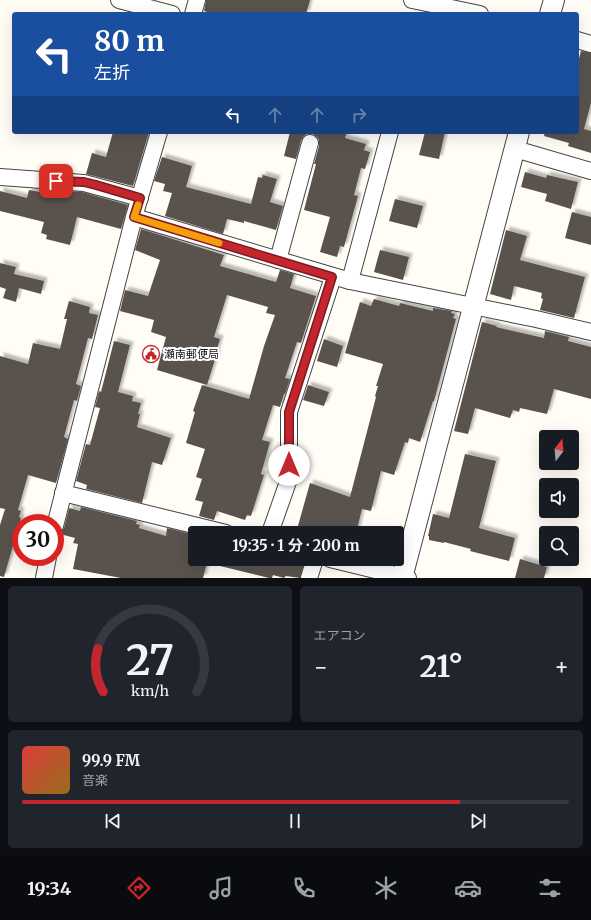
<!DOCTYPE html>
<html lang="ja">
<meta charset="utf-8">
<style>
body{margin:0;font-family:Merriweather,"Noto Sans JP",serif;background:#20242c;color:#f1f3f6;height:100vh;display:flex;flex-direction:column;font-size:15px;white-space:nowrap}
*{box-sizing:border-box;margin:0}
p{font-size:13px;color:#9ea1a6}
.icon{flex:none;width:22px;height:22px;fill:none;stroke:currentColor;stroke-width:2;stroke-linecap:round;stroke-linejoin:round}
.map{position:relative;height:578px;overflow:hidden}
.side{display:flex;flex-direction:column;gap:8px;padding:8px;background:#0d0f14;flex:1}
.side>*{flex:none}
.guide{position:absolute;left:12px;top:12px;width:567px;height:122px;border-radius:4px;box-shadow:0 4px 16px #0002;background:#1a4fa0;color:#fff;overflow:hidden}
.needle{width:26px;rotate:16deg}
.controls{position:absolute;left:539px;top:430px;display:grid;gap:8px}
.controls a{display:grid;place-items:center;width:40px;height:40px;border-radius:4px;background:#171b24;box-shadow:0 4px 16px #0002;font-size:20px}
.speed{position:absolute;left:12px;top:514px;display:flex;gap:8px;font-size:20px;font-weight:700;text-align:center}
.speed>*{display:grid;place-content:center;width:52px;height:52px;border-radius:50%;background:#171b24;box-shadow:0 4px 16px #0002;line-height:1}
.speed .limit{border:6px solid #d22;background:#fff;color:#111}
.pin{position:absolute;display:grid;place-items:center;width:34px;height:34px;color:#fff;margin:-17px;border-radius:8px;box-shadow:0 2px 6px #0006}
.me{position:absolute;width:44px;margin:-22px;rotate:0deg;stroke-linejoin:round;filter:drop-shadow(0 0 3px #0008)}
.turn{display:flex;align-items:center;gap:14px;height:84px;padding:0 16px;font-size:18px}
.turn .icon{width:52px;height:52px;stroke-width:2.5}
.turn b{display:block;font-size:28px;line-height:34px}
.lanes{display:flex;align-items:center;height:38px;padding:0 16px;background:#0003;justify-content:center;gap:20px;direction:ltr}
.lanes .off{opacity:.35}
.big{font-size:30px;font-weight:700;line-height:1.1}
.side .card{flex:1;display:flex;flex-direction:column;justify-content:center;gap:6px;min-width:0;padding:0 14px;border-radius:6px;background:#20242c}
.side .dial{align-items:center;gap:0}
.dial svg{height:104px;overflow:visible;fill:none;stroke:#363941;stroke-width:7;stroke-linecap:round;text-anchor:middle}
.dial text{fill:#f1f3f6;stroke:none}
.song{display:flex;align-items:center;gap:12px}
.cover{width:48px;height:48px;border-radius:6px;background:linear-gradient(135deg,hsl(0 70% 55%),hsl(40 70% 35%))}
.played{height:4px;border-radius:2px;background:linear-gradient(90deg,#c4262e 80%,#363941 80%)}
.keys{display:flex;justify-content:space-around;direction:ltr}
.heat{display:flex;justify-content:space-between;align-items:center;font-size:22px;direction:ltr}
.side .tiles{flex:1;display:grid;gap:8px;grid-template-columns:1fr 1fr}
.card:last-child{grid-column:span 2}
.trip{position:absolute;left:188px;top:526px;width:216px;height:40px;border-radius:4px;background:#171b24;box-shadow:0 4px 16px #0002;font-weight:700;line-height:40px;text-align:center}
.menu{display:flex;height:64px;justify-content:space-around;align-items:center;background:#090b0e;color:#9ea1a6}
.menu .icon{width:28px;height:28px}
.menu .selected{color:#c4262e}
.menu b{font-size:18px;color:#f1f3f6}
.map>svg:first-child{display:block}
.building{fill:#5a524d;filter:url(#shadow)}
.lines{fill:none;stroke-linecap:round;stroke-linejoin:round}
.minor-casing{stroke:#444;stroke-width:18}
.tertiary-casing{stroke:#444;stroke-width:22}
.minor{stroke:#fff;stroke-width:16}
.tertiary{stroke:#fff;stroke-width:20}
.route-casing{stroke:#7f191e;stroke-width:10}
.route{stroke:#c4262e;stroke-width:7}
.slow{stroke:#f59e0b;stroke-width:7}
.labels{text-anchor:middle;stroke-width:4;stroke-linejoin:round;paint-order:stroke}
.poi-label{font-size:11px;fill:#111;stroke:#fff;text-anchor:start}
</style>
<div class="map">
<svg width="591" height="578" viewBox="0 0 591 578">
<defs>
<filter id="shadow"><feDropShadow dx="3.5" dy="-3.5" stdDeviation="1" flood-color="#0004"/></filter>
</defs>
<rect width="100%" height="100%" fill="#fffdf5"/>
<g class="building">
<polygon points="206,0 310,0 306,14 214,14 204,11"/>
<polygon points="581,51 591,53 591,103 584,129 591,131 591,153 568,146 569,143 544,136 545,132 577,132 577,66"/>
<polygon points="113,132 149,132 133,186 86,174 92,153 106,157"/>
<polygon points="290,132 347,132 345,138 366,144 364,150 370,152 365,169 361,168 354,195 358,196 350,225 344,247 340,246 337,257 320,252 330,217 304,210 316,164 314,164 319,146 319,140 317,137 313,134 307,134 304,136 301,140 296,159 284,156"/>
<polygon points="425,132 445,132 439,159 419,155"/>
<polygon points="162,157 192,166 186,187 251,204 258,177 262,178 263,175 277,179 270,202 283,206 276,230 244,221 244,223 227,219 223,234 165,216 172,193 163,191 165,184 154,181"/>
<polygon points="525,172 546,178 547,175 578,182 571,209 545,201 547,194 521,187"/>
<polygon points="29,190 45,193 46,190 82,192 128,205 121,229 77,217 70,245 46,239 47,235 41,233 44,222 0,211 0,191 27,198"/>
<polygon points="395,199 423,206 417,228 389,221"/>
<polygon points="572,212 591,217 591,245 565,238"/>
<polygon points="141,229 224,255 220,266 276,282 280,270 294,274 290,288 316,296 301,343 297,342 285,378 290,379 285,394 284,394 280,407 273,405 262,440 270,442 261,474 264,475 251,516 247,515 245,520 217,511 214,520 199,516 203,502 195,500 202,479 196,477 205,449 186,443 195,412 193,411 202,385 249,399 264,346 275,315 266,313 268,307 227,295 214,337 220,339 216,352 217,353 207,385 157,370 166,337 151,332 154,320 120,311 125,290 148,296 160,260 135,250"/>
<polygon points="506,230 527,236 520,260 585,277 574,318 540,310 543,299 541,298 542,293 514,286 511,300 490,294"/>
<polygon points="380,250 409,257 403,280 374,272"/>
<polygon points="0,263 16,267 14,274 44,281 41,294 19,288 16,302 3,298 6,289 0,287"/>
<polygon points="374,299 399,306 400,303 433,311 433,308 452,311 451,313 455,314 453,318 456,319 434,401 433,401 420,442 409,438 408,443 405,442 394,475 381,471 371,511 362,509 356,533 339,533 324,529 323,533 296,533 310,483 350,497 376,397 375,396 378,386 376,386 383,364 345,353 360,302 371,306"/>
<polygon points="69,301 90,307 89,313 98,315 92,339 88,338 76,384 81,386 77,401 74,400 64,437 68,439 56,483 28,475 18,510 21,511 19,517 21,518 4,577 0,576 0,525 5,509 0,508 0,356 28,364 33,343 60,349 67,319 64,319"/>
<polygon points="482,322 497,326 496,327 544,338 545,331 569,337 568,341 591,347 591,399 554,389 547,414 520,408 519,412 513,410 510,418 475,408 468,434 454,431"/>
<polygon points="324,339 343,346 337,367 317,361"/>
<polygon points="114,341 130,345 118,392 133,396 132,401 141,403 138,414 140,414 137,427 171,438 162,465 152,462 142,503 86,489 87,485 76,481 86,444 90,445 100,408 95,407 99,391 101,392"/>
<polygon points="308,385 329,392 324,406 303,400"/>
<polygon points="465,454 496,461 479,528 515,538 509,561 470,551 471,549 444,542 444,543 429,540 429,536 428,536 433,514 449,518"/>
<polygon points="81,507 137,521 136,524 140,525 139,528 166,536 167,528 195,535 195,559 208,559 203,578 121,578 73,569 78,544 73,543 75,538 60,534 64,528 69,508 80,511"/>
<polygon points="213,559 305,559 300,578 286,576 284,578 273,575 272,578 269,578 212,564"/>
<polygon points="520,559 547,567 544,578 515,578"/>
</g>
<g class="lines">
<g class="minor-casing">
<g id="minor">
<polyline points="119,0 172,14"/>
<polyline points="412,0 480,14"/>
<polyline points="193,14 197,0"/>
<polyline points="577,40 591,44"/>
<polyline points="515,149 591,171"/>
<polyline points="0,177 84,183 140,198"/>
<polyline points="134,217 350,281 536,319 591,332"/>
<polyline points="278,260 310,143"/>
<polyline points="350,281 390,132"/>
<polyline points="63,493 226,533"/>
<polyline points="55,526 134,217 159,132"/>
<polyline points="270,533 289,479 289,412 333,277"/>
<polyline points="330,559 408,578"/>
<polyline points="44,578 48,557"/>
<polyline points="309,578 315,559"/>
</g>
</g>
<g class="tertiary-casing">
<g id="tertiary">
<polyline points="550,14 554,0"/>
<polyline points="402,578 519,132"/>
</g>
</g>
<use href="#minor" class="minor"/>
<use href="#tertiary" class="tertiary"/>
</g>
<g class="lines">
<g class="route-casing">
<polyline id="route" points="56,181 84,182 96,185 140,198 134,217 332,277 289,412 289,465"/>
</g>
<use href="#route" class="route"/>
<polyline class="slow" points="138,205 134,217 219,243"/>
</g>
<defs>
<g id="civic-ring" transform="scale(0.9)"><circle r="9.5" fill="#fff" stroke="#c4262e" stroke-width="1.5"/><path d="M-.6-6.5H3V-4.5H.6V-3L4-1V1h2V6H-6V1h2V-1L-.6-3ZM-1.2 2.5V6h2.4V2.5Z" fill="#c4262e"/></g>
</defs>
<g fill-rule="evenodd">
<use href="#civic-ring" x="151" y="354"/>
</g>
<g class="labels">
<g class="poi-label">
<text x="164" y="358">瀬南郵便局</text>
</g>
</g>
</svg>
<div class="controls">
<a><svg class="needle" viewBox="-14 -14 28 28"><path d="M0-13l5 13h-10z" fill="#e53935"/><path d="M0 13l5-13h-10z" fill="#9ea1a6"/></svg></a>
<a><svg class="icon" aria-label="sound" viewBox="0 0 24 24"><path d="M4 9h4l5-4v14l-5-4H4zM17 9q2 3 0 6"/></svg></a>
<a><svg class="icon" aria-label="search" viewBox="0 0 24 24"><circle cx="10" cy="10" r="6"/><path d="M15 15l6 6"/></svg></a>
</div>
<div class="speed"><div class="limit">30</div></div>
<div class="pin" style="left:56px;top:181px;background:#d93025"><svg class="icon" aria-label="arrive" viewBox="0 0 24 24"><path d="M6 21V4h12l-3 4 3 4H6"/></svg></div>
<svg class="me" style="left:289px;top:465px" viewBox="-20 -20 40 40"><circle r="19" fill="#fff"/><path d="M0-13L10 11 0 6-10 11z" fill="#c4262e"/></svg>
<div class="trip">19:35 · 1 分 · 200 m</div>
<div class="guide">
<div class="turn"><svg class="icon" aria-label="left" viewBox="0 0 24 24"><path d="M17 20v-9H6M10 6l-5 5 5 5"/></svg><div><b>80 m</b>左折</div></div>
<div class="lanes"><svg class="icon" aria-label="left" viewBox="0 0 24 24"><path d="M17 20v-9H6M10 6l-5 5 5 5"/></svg><svg class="icon off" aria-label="ahead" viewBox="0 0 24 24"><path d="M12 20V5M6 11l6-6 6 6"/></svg><svg class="icon off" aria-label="ahead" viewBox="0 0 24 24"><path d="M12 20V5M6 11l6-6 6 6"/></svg><svg class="icon off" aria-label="right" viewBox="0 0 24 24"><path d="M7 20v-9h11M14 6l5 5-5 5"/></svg></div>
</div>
</div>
<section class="side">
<div class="tiles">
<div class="card dial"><svg viewBox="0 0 100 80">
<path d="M14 69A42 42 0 1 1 86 69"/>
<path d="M14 69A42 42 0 0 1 10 36" stroke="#c4262e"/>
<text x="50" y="56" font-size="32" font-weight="700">27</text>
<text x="50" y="72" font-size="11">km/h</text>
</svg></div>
<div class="card"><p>エアコン</p>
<div class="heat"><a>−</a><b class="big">21°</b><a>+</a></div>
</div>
<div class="card">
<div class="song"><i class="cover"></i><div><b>99.9 FM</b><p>音楽</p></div></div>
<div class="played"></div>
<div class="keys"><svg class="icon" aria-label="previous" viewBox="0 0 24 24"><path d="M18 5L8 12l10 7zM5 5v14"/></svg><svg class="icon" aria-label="pause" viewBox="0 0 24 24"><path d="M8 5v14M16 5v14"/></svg><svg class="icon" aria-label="next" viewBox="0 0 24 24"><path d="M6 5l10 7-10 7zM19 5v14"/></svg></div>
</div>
</div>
</section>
<nav class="menu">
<b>19:34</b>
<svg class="icon selected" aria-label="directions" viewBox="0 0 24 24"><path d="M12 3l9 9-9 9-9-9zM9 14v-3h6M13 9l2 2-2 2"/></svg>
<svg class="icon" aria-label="music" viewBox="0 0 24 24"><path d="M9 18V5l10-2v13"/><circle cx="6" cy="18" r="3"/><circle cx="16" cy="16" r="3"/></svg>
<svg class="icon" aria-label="phone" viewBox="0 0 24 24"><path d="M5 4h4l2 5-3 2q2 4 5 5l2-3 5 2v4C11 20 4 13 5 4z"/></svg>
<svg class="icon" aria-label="climate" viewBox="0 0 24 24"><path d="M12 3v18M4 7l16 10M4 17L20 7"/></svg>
<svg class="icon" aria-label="car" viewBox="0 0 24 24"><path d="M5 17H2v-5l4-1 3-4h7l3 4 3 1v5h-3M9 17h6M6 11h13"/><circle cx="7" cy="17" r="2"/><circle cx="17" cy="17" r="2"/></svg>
<svg class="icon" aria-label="filters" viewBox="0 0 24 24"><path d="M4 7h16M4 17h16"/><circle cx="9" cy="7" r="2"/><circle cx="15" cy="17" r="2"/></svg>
</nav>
